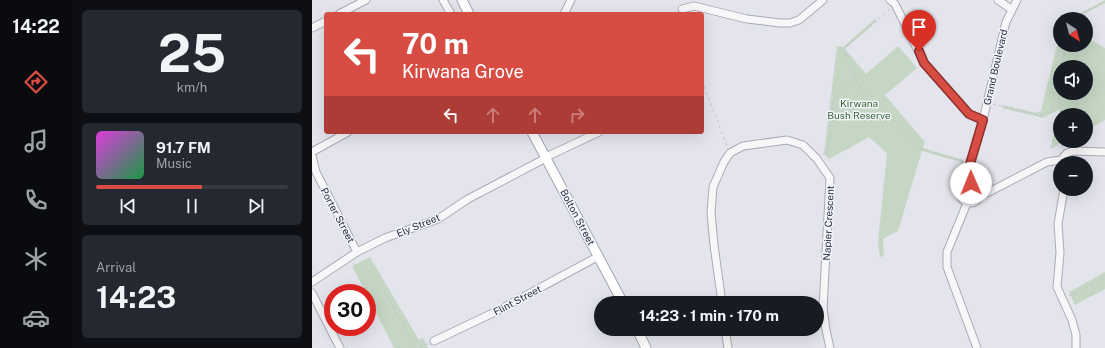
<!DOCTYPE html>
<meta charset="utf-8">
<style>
body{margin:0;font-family:"Public Sans",sans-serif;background:#242831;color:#f1f3f6;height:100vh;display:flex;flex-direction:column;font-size:15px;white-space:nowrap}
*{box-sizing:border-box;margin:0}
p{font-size:13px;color:#9ea1a6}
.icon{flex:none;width:22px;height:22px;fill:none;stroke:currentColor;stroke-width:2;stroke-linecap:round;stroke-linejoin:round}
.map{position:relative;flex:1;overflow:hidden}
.sheet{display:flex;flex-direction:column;gap:10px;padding:10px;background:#0d0f14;width:240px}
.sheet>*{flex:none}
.guide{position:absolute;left:12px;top:12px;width:380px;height:122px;border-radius:4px;box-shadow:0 4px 16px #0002;background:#d74c43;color:#fff;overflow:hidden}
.needle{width:26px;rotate:144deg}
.buttons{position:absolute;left:741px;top:12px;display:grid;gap:8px}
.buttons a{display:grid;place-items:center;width:40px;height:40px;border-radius:50%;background:#171b24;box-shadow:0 4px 16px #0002;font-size:20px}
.speed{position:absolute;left:12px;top:284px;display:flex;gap:8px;font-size:20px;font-weight:700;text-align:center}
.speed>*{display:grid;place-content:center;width:52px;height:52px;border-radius:50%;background:#171b24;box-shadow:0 4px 16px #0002;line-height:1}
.speed .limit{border:6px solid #d22;background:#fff;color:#111}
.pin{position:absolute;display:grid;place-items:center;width:34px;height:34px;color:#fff;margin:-41px -17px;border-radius:50% 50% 50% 0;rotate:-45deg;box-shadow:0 0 4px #0007}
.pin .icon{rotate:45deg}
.me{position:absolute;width:44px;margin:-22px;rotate:359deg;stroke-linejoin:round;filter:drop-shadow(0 0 3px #0008)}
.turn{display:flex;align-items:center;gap:14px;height:84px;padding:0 12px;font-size:18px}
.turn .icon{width:52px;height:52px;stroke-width:2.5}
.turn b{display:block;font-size:28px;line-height:34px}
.lanes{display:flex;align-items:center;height:38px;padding:0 12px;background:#0003;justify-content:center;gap:20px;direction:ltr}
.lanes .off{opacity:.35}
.big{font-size:30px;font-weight:700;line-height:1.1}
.sheet .tile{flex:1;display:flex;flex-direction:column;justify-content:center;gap:6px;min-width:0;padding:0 14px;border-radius:6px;background:#242831}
.sheet .dial{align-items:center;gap:0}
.dial b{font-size:52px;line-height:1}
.song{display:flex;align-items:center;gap:12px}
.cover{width:48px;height:48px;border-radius:6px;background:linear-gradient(135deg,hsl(300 70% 55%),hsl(140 70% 35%))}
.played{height:4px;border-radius:2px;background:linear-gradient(90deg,#d74c43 55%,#363941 55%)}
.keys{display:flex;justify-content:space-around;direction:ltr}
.trip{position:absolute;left:282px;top:296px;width:230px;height:40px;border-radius:20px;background:#171b24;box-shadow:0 4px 16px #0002;font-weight:700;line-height:40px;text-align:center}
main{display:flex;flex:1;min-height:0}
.dock{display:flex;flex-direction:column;width:72px;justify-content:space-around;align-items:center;background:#090b0e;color:#9ea1a6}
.dock .icon{width:28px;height:28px}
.dock .on{color:#d74c43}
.dock b{font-size:18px;color:#f1f3f6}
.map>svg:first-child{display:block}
.green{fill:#c5d7c4;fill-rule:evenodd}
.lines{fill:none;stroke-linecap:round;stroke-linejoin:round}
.minor-casing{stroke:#a8aab7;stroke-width:9}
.major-casing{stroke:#a2a6b9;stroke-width:11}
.path{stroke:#c2c3cb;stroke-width:1;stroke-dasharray:3 3;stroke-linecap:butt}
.minor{stroke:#f7f7fa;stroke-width:7}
.major{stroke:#fff;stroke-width:9}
.route-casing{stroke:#8c312c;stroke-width:10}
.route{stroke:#d74c43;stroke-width:7}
.labels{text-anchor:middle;stroke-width:3;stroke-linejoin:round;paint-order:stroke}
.street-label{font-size:10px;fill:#2a2e46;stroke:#f4f5f9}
.park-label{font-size:10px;fill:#366337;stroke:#f4f5f9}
</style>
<main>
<nav class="dock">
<b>14:22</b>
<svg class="icon on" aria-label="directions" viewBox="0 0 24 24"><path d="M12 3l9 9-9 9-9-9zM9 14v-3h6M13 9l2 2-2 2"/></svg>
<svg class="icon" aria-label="music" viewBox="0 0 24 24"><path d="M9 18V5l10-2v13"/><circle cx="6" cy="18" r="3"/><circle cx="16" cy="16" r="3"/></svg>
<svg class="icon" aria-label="phone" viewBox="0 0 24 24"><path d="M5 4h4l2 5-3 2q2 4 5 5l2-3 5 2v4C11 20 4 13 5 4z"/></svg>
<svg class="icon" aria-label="climate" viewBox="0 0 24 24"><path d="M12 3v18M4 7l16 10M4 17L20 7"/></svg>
<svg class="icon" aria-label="car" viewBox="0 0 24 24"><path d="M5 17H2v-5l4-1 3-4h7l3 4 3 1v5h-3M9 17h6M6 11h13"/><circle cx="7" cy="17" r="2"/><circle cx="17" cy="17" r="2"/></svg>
</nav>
<section class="sheet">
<div class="tile dial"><b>25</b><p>km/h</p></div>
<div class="tile">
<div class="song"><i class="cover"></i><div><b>91.7 FM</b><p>Music</p></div></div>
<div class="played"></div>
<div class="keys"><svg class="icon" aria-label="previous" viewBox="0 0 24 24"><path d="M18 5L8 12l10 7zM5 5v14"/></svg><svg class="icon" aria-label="pause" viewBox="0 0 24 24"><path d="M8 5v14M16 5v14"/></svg><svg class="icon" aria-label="next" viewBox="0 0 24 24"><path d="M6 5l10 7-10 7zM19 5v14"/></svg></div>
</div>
<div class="tile"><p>Arrival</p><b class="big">14:23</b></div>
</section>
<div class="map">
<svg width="793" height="348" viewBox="0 0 793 348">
<rect width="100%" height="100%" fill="#e4e5ec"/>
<g class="green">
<path d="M793 0V3L763 19H748V45H774V37L793 48V120L774 130V115H748V141H754L738 149 748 109 731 118 690 108 691 105 724 113 729 111 747 37 743 22 756 14 761 17ZM748 67H774V93H748Z"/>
<polygon points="563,19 565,21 533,49 554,74 586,46 605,68 573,95 613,142 611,148 652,160 651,163 610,151 586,231 571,239 572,256 568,257 566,242 575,153 557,137 517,159 512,154 525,46 531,47"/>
<polygon points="58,257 107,340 111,338 116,348 82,348 55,295 55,293 54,293 40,266"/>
<polygon points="793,272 793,289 763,305 757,292"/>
</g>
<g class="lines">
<g class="minor-casing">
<g id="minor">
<polyline points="131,0 139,14"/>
<polyline points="578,0 583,4 612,63 657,114 671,120"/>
<polyline points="686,0 699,9"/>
<polyline points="370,9 382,6 435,19 468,23 478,23 487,20 511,0"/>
<polyline points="27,14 54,0"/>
<polyline points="252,14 259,0"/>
<polyline points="0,28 14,21"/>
<polyline points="0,152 36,132"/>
<polyline points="0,156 4,172 45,252"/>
<polyline points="234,157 287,132"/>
<polyline points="659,183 658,164 671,120 694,22 705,0"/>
<circle cx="658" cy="193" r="10"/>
<polyline points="752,189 746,224 748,253 745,287 760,320 764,335 764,348"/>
<polyline points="668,194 677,192 735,162 749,160 755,153 761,151 793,152"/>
<polyline points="655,203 635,252 635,267 665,348"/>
<polyline points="0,282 45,252 73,238 126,219 156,199 234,158"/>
<polyline points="0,293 28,348"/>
<polyline points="410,303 402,245 399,213 401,187 412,162 418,153 431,146 475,140 491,145 505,159 518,178 511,308 514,330 518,348"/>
<polyline points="413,329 416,348"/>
<polyline points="122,341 185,311 287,256"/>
</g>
</g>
<g class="major-casing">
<g id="major">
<polyline points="150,0 157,14"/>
<polyline points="220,132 311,303"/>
<polyline points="325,329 334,348"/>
</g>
</g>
<g class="path">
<polyline points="761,19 793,2"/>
<polyline points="749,67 754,45"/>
<polyline points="748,73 745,89 750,115"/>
<polyline points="543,78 531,49 578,9"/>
<polyline points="390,81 415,146"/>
<polyline points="681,104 729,115 748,105"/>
<polyline points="750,148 750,141"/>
<polyline points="510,155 516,150 521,102 543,78 554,96 590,128 604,147 652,162"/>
<polyline points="41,263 71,289 105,348"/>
<polyline points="757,296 779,285 793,275"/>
<polyline points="108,348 116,344"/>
</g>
<use href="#minor" class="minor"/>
<use href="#major" class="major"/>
</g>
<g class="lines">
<g class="route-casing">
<polyline id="route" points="607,51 612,63 657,114 671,120 658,164 659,183"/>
</g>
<use href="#route" class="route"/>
</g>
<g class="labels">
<g class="street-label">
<text transform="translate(683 67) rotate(-77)" y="4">Grand Boulevard</text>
<text transform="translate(26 215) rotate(62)" y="4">Porter Street</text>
<text transform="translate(266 217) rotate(62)" y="4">Bolton Street</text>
<text transform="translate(516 223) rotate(-87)" y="4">Napier Crescent</text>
<text transform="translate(106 225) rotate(-22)" y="4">Ely Street</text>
<text transform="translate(205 300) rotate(-28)" y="4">Flint Street</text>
</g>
<g class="park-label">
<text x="547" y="107">Kirwana<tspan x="547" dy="12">Bush Reserve</tspan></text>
</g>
</g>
</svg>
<div class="buttons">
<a><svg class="needle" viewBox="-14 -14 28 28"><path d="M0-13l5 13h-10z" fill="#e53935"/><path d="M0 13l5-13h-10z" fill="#9ea1a6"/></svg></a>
<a><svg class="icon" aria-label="sound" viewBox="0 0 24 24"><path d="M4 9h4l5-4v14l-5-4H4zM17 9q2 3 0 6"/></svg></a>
<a>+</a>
<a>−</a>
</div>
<div class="speed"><div class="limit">30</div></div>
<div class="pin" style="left:607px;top:51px;background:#d93025"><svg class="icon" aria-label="arrive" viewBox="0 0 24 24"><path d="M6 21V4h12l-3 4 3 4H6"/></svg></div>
<svg class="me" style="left:659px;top:183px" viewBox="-20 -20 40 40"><circle r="19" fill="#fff"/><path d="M0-13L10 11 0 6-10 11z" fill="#d74c43"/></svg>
<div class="trip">14:23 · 1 min · 170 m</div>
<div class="guide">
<div class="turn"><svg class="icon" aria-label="left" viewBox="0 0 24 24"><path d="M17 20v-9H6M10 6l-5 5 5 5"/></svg><div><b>70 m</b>Kirwana Grove</div></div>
<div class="lanes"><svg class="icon" aria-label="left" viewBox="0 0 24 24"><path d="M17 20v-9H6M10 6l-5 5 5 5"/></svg><svg class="icon off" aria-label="ahead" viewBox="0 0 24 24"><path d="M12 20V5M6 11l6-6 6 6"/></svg><svg class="icon off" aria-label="ahead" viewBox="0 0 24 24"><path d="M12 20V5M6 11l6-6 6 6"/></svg><svg class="icon off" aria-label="right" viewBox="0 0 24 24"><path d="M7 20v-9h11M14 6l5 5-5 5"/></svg></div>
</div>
</div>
</main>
